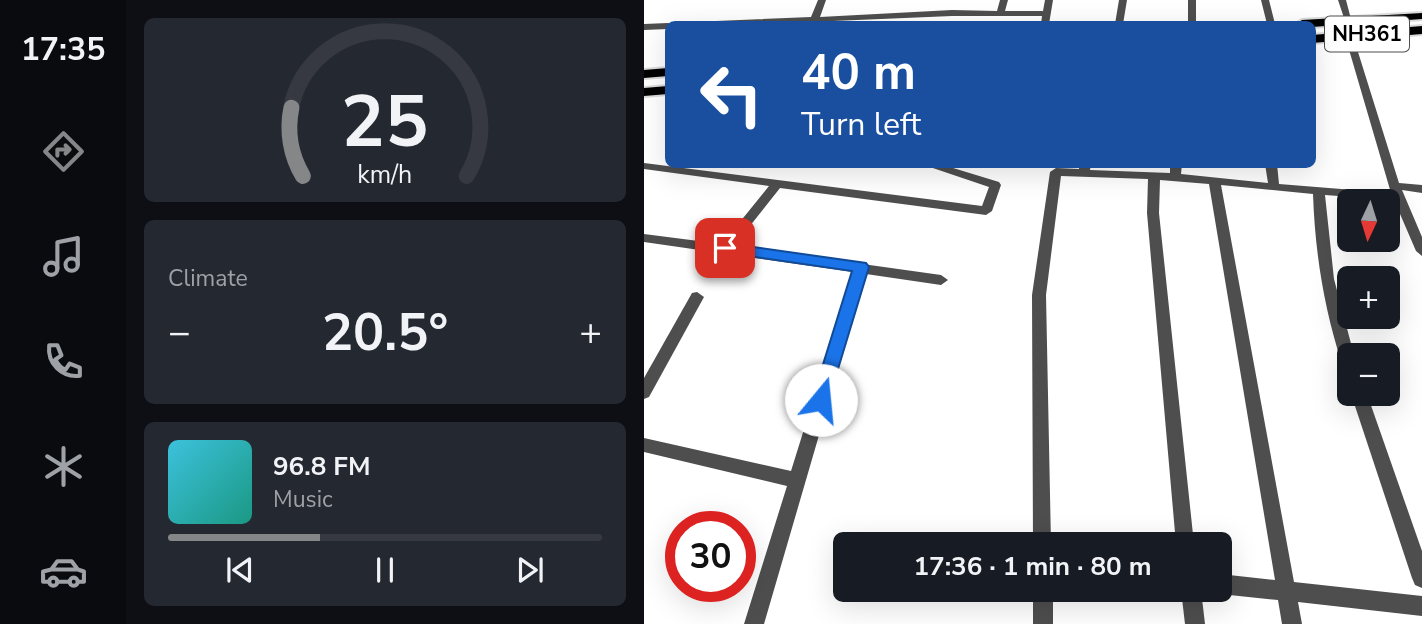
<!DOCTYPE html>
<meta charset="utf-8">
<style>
body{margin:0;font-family:"Nunito Sans",sans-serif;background:#242831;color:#f1f3f6;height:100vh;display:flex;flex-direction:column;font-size:26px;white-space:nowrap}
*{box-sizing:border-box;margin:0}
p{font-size:23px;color:#9ea1a6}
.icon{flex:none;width:38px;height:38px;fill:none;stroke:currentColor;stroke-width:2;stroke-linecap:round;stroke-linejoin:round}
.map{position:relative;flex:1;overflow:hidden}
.drawer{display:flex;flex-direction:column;gap:18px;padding:18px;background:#0d0f14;width:518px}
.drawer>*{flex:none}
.banner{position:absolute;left:21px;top:21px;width:651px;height:147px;border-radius:10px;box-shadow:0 7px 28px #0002;background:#1a4fa0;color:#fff;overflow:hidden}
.needle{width:46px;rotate:184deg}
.buttons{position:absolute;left:693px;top:189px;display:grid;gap:14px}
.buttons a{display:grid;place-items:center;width:63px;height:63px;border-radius:10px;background:#171b24;box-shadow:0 7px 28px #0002;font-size:35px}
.speed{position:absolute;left:21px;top:511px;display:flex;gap:14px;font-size:35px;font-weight:700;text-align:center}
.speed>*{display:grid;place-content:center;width:91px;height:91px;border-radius:50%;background:#171b24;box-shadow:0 7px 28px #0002;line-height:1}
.speed .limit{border:10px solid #d22;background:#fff;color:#111}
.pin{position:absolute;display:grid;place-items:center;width:60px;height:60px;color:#fff;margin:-30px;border-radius:14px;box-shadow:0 4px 10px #0006}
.me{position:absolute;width:77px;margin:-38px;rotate:17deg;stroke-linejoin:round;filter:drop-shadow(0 0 5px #0008)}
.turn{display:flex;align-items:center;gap:24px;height:147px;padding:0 21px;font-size:32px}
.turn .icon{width:91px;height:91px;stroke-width:2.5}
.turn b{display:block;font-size:49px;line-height:60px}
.big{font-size:52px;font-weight:700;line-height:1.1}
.drawer .card{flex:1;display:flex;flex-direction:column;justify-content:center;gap:10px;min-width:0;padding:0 24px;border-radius:10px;background:#242831}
.drawer .dial{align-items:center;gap:0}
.dial svg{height:182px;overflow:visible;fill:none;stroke:#363941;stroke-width:7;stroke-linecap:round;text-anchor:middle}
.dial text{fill:#f1f3f6;stroke:none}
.song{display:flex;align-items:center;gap:21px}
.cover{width:84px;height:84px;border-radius:10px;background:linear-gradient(135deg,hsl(190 70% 55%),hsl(170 70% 35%))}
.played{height:7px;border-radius:4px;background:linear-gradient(90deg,#858687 35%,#363941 35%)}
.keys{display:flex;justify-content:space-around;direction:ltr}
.heat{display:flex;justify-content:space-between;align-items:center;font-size:38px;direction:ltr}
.trip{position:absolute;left:189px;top:532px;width:399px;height:70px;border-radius:10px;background:#171b24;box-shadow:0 7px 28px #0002;font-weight:700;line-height:70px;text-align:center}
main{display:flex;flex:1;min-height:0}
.dock{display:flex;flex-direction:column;width:126px;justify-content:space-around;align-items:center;background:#090b0e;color:#9ea1a6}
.dock .icon{width:49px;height:49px}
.dock .current{color:#858687}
.dock b{font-size:32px;color:#f1f3f6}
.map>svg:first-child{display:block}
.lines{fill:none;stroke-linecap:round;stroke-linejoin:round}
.trunk-casing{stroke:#dbdbdb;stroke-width:4}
.minor{fill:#4e4e4e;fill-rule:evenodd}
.trunk{fill:#000;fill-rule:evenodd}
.route{fill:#1a73e8;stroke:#114b97;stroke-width:2}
.labels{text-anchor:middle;stroke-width:6;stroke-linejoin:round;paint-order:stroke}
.shield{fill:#fff;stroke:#4c4c4c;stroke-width:2}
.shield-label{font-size:21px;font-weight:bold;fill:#000}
</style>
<main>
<nav class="dock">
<b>17:35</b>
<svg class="icon current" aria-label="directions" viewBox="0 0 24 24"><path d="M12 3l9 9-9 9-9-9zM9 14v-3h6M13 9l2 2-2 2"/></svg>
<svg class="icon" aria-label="music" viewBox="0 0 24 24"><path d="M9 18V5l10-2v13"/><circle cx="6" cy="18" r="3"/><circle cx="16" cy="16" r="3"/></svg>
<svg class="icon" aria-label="phone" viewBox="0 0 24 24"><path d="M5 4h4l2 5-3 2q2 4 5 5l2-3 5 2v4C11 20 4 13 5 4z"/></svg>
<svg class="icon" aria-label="climate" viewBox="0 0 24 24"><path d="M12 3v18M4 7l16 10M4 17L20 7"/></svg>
<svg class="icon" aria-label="car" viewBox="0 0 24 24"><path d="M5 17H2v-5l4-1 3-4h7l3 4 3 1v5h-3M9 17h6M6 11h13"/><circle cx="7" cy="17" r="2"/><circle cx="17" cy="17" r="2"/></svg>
</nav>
<section class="drawer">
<div class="card dial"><svg viewBox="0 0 100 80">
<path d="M14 69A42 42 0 1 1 86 69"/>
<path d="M14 69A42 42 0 0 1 9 39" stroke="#858687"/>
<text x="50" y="56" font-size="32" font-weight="700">25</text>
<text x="50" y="72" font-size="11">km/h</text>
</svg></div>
<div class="card"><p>Climate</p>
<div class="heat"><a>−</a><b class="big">20.5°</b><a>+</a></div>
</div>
<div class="card">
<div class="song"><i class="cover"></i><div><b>96.8 FM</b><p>Music</p></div></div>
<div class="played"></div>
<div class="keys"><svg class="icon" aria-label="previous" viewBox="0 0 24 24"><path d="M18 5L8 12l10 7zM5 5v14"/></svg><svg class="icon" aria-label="pause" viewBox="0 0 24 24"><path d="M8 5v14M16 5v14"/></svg><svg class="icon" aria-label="next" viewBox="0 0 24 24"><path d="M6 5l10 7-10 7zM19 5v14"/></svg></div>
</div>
</section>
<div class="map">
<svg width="778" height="624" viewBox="0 0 778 624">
<rect width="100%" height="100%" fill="#fff"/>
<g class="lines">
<g class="trunk-casing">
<g id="trunk">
<polygon points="778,13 778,19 668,27 652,24 658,20"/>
<polygon points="778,26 778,34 668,43 668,35"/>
<polygon points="24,68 24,76 0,78 0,70"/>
<polygon points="24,86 24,94 0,96 0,88"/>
</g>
</g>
<g class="minor">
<polygon points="174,0 182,0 176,17 308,10 353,11 356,0 364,0 361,11 399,11 401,0 409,0 405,24 397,24 398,16 308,16 116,24 68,24 72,21 167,17"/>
<polygon points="475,0 483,0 479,24 471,24"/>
<rect x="544" y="0" width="8" height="24"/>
<polygon points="617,0 625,0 631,24 623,24"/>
<polygon points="694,0 702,0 708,23 701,21"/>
<polygon points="0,24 24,23 27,24 24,24 24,29 0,30"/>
<path d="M705 33 709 36 755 183 778 185V193L758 190 778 237V256L772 251 750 200 681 195 690 279 710 355H705V370L700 368 698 364C680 308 671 253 669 194L577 185 650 582 778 596V616L654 602 658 624H638L634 600 576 594 569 591 576 590V574L631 580 565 184 516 180 515 213 550 544H532L503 213 504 179 417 176 402 295 407 544H389L388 295 406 172 412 168 435 169V164H447L446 170 526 173V164H538L537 174 624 183 621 164H633L635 184 747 193 701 36Z"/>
<polygon points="0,163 338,206 345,187 277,164 296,164 355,182 357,185 348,211 342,215 136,188 90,246 297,275 304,280 297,285 222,274 120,624 100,624 143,486 0,452 0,438 147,471 209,272 0,242 0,234 78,244 125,186 0,169"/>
<polygon points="53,292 60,297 5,397 0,399 0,378 48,293"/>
<polygon points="707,394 723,394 778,551 778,588 771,585 768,578"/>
<rect x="389" y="590" width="20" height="34"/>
<polygon points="537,590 557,590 561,624 541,624"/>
</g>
<use href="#trunk" class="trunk"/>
</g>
<polygon class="route" points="81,243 222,263 225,267 183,405 177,408 168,400 208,271 76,252 74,248"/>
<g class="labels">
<rect class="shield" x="681" y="16.5" width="84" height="35" rx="5"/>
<g class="shield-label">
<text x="723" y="41">NH361</text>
</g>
</g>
</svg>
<div class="buttons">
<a><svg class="needle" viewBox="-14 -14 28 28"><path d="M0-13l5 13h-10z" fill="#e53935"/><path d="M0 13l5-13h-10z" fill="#9ea1a6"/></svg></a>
<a>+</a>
<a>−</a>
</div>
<div class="speed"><div class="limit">30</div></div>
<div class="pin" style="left:81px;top:248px;background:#d93025"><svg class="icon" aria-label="arrive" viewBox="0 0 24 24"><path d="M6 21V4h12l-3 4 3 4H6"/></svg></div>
<svg class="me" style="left:177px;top:400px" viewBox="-20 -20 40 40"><circle r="19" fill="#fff"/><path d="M0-13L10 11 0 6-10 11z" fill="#1a73e8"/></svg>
<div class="trip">17:36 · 1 min · 80 m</div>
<div class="banner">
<div class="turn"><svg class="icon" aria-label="left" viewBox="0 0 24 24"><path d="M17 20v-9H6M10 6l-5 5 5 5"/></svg><div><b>40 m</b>Turn left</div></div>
</div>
</div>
</main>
